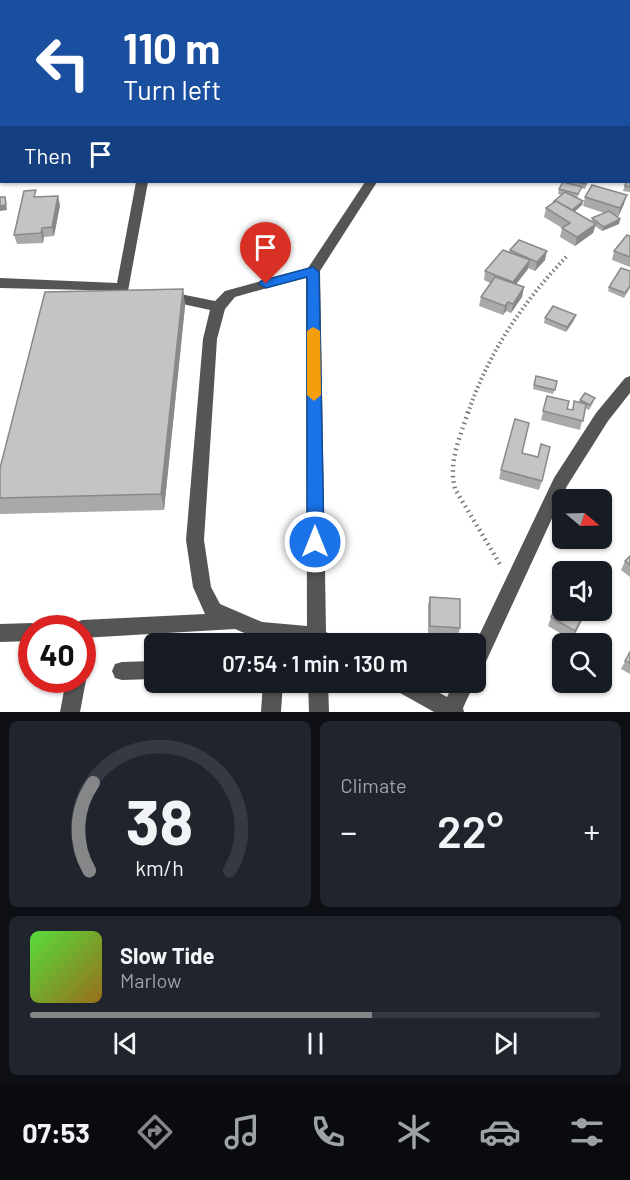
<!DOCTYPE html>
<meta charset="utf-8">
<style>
body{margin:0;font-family:Barlow,sans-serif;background:#20242c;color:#f1f3f6;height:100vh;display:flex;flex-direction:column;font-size:22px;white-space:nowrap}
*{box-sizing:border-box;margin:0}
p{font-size:20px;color:#9ea1a6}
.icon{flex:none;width:33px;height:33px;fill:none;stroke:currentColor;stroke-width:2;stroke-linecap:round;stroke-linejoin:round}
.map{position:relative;height:712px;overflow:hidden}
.panel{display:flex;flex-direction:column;gap:9px;padding:9px;background:#0d0f14;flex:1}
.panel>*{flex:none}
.top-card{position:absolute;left:0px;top:0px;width:630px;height:183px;box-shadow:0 2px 4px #0004;background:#1a4fa0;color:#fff;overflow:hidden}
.needle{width:39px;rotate:109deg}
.tools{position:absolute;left:552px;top:489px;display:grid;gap:12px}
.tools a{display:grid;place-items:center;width:60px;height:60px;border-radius:9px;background:#171b24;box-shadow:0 2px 4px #0004;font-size:30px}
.speed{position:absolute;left:18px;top:615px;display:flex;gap:12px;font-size:30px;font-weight:700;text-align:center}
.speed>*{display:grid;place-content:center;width:78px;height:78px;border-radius:50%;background:#171b24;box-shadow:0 2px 4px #0004;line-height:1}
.speed .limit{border:9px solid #d22;background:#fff;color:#111}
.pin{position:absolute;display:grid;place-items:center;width:51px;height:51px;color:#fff;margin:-62px -26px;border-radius:50% 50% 50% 0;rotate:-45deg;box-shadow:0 0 6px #0007}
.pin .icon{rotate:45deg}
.me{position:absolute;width:66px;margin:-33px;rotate:0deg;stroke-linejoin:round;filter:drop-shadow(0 0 4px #0008)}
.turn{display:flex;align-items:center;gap:21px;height:126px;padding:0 24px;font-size:27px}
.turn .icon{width:78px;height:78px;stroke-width:2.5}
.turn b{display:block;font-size:42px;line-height:51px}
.then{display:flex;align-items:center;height:57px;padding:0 24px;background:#0003;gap:12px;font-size:22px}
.big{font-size:45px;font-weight:600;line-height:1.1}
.panel .card{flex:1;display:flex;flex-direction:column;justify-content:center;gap:9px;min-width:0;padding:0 21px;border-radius:9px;background:#20242c}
.panel .dial{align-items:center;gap:0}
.dial svg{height:156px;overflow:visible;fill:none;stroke:#363941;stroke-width:7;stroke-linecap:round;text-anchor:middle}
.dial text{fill:#f1f3f6;stroke:none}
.song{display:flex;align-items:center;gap:18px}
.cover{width:72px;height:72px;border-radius:9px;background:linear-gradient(135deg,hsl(110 70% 55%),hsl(40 70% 35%))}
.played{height:6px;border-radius:3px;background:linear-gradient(90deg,#858687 60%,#363941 60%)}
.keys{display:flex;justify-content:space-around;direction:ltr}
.heat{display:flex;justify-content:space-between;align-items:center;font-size:33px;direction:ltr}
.panel .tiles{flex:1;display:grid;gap:9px;grid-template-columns:1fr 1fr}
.card:last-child{grid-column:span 2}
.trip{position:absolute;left:144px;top:633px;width:342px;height:60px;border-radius:9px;background:#171b24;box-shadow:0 2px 4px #0004;font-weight:600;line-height:60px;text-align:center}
.menu{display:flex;height:96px;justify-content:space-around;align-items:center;background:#090b0e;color:#9ea1a6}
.menu .icon{width:42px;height:42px}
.menu .on{color:#858687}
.menu b{font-size:27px;color:#f1f3f6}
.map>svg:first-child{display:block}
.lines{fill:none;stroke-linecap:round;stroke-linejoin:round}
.path-far1{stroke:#777;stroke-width:4;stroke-dasharray:1.5 3;stroke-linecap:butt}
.path{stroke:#777;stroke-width:4.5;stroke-dasharray:1.5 4;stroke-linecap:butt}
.minor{fill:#555;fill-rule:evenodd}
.wall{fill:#a9a9a9}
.shaded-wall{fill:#898989}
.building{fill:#c4c4c4;stroke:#898989;stroke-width:1.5}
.route{fill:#1a73e8;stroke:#114b97;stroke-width:1.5}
.slow{fill:#f59e0b}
</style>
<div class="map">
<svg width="630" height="712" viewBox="0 0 630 712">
<rect width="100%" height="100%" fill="#fff"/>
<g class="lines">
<path class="path-far1" d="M468 413C488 353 523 302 567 256"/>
<path class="path" d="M468 412C460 438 448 461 455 489L501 566"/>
<g class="minor">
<rect x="38" y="0" width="10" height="2"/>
<polygon points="146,0 156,0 145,2"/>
<polygon points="500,0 510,0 499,2"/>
<rect x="0" y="18" width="2" height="6"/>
<polygon points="0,120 2,120 0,131"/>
<polygon points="136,182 148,182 128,291 0,288 0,278 117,283"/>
<path d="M365 182H377L320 271 326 632 337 638 339 644 261 640 235 629 82 638V628H73L75 623 82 620 205 614 193 587 186 540 203 339 210 310 160 299 158 296 160 293 165 291 215 301 225 291 308 268ZM306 277 307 626 262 622 220 604 211 587 204 540 217 339 225 309 235 297Z"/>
<polygon points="630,376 630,393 608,421 567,486 483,668 476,670 475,644 554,478 596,413 625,378"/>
<polygon points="32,623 40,628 32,628 32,641 0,642 0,624"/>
<polygon points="154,661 154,679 122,680 115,678 112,671 115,664 122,662"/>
<polygon points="82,673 86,680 80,712 60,712 66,680 82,680"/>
<polygon points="263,682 283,682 281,712 261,712"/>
<polygon points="308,682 328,682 329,712 309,712"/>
<polygon points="390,682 420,682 447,697 454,682 475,682 463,708 464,712 434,712 393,689"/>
</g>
</g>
<g class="wall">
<polygon points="176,0 189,0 188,2 176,2"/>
<polygon points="336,0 365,0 364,2 347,2"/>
<polygon points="406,0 436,0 435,2 405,2"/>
<polygon points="630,175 630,192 623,191 626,182"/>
<polygon points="571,182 588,182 585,189 581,188 577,198 583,201 582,205 574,212 591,222 592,218 604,213 583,206 585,197 624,204 618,217 616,216 620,219 619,224 602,231 595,226 593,233 575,246 560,237 562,228 544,217 546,208 553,203 562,195 558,194 559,189 570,184"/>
<polygon points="60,205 54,236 44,237 43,243 17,244 14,235"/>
<polygon points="630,236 630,267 612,260 614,251"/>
<polygon points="510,250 545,260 535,271 528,268 516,284 524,287 522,297 511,313 506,311 503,315 479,306 481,297 490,283 484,280 485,271 509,252"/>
<polygon points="630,271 630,288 624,298 608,291 609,287"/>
<polygon points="183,289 185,306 164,510 0,514 0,468"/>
<polygon points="545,318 574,320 566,332 544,323"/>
<polygon points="536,376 557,381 553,394 533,389"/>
<polygon points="547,396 567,409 572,410 574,401 579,402 580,400 593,403 589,410 585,408 580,430 541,420"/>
<polygon points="522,453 537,457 542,481 539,490 499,479 501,470"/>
<polygon points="562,501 562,521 554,516 555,511"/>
<polygon points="630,556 630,577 621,570 625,561"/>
<polygon points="430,597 460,628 458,636 428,634 428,605"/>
<polygon points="562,610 587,610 572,640 548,626 551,617"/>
<polygon points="630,652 630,674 621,669"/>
</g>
<g class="shaded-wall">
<polygon points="627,195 624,204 618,217 620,208"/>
<polygon points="58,196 60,205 54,236 52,227"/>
<polygon points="5,197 7,210 0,211 0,206"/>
<polygon points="583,201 582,205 570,216 571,211"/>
<polygon points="620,219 619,224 602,231 604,227"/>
<polygon points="596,224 593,233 575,246 577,237"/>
<polygon points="42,228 44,237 43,243 41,233"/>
<polygon points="547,251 545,260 535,271 537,262"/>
<polygon points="530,260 528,269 511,291 513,282"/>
<polygon points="524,287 522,297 511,313 513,304"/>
<polygon points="183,289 185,306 164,510 161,494"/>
<polygon points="508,302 506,311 503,315 505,306"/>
<polygon points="576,315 574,320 566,332 567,327"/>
<polygon points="586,610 587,610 572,640 575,631"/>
</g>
<g class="building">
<polygon points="231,0 244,0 242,2"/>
<polygon points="406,0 416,0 414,2 405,1"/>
<polygon points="628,175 630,175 630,187 625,186 626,182 628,182"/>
<polygon points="563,182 582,187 578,194 559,189"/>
<polygon points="576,182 587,182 586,184"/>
<polygon points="592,185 627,195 620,208 585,197"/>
<polygon points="36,190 34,197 58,196 52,227 42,228 41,233 14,235 24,191"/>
<polygon points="565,192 583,201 572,210 556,201 553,202"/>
<polygon points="0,197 5,197 6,205 0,206"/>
<polygon points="556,201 596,224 577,237 562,228 570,223 546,208"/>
<polygon points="609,211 620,219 604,227 592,218"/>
<polygon points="627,235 630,236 630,257 614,251"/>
<polygon points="519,240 547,251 537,262 510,250"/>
<polygon points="503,250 530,260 513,282 485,271"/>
<polygon points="621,268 630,271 630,286 625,293 609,287"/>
<polygon points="495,277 524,287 513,304 508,302 505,306 481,297"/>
<polygon points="183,289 161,494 0,498 0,468 45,292"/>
<polygon points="553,306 576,315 567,327 545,318"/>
<polygon points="536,376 557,381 555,390 534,385"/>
<polygon points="585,393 595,398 590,405 580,400"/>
<polygon points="547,396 569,401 567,409 573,410 574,401 586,404 583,421 543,411"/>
<polygon points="515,419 529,423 522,453 538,457 541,444 550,447 542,481 501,470"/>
<polygon points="570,491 584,500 564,500"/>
<polygon points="562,501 562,515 555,511"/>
<polygon points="630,556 630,565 625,561"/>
<polygon points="430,597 460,599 460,628 430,626"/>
<polygon points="562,597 562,610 586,610 575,631 551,617"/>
<polygon points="630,652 630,663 625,661"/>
</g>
<polygon class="route" points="313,267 319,272 324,542 321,546 310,546 307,542 307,277 266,288 259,284 261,281"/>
<polygon class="slow" points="313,327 320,331 321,395 314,401 307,395 307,331"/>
</svg>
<div class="tools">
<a><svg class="needle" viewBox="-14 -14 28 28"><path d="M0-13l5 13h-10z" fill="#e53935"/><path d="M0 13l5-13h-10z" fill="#9ea1a6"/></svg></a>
<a><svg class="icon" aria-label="sound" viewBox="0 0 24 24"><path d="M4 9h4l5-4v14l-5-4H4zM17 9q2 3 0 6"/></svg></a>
<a><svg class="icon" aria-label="search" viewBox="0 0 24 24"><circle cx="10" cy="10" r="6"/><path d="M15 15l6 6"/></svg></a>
</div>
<div class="speed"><div class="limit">40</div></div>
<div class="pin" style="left:266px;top:284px;background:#d93025"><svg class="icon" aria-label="arrive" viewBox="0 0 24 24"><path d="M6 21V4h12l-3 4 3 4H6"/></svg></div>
<svg class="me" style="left:315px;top:542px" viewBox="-20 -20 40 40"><circle r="17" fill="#1a73e8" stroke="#fff" stroke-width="3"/><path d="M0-11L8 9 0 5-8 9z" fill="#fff"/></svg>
<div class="trip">07:54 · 1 min · 130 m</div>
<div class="top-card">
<div class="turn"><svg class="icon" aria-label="left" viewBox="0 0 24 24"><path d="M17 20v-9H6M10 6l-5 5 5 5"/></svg><div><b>110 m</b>Turn left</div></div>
<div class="then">Then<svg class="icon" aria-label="arrive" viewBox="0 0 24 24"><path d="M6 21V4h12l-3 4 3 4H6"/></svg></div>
</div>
</div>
<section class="panel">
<div class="tiles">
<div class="card dial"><svg viewBox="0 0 100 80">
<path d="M14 69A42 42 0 1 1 86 69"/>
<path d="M14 69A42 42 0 0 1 16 24" stroke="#858687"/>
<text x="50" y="56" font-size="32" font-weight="700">38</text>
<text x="50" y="72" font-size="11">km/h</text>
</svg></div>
<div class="card"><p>Climate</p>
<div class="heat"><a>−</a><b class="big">22°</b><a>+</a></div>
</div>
<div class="card">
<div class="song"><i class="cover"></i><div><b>Slow Tide</b><p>Marlow</p></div></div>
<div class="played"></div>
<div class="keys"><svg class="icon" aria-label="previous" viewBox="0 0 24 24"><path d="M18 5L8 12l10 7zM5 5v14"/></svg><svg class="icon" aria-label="pause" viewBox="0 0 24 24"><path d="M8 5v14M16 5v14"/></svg><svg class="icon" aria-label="next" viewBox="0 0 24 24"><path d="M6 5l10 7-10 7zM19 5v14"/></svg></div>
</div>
</div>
</section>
<nav class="menu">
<b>07:53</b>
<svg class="icon on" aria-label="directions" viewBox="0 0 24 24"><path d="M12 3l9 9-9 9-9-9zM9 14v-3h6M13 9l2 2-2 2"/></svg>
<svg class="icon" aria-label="music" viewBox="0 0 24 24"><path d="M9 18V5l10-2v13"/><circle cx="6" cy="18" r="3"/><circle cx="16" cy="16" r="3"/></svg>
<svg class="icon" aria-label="phone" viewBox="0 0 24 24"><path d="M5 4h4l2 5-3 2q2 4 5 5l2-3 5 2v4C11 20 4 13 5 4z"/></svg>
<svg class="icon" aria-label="climate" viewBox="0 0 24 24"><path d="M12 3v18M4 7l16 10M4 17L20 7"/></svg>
<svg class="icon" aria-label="car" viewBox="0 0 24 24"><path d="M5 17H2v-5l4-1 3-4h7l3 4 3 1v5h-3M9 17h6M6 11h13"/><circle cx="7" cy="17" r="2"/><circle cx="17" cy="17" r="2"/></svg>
<svg class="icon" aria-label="filters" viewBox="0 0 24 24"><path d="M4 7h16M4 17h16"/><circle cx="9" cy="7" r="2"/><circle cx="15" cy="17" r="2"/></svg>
</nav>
